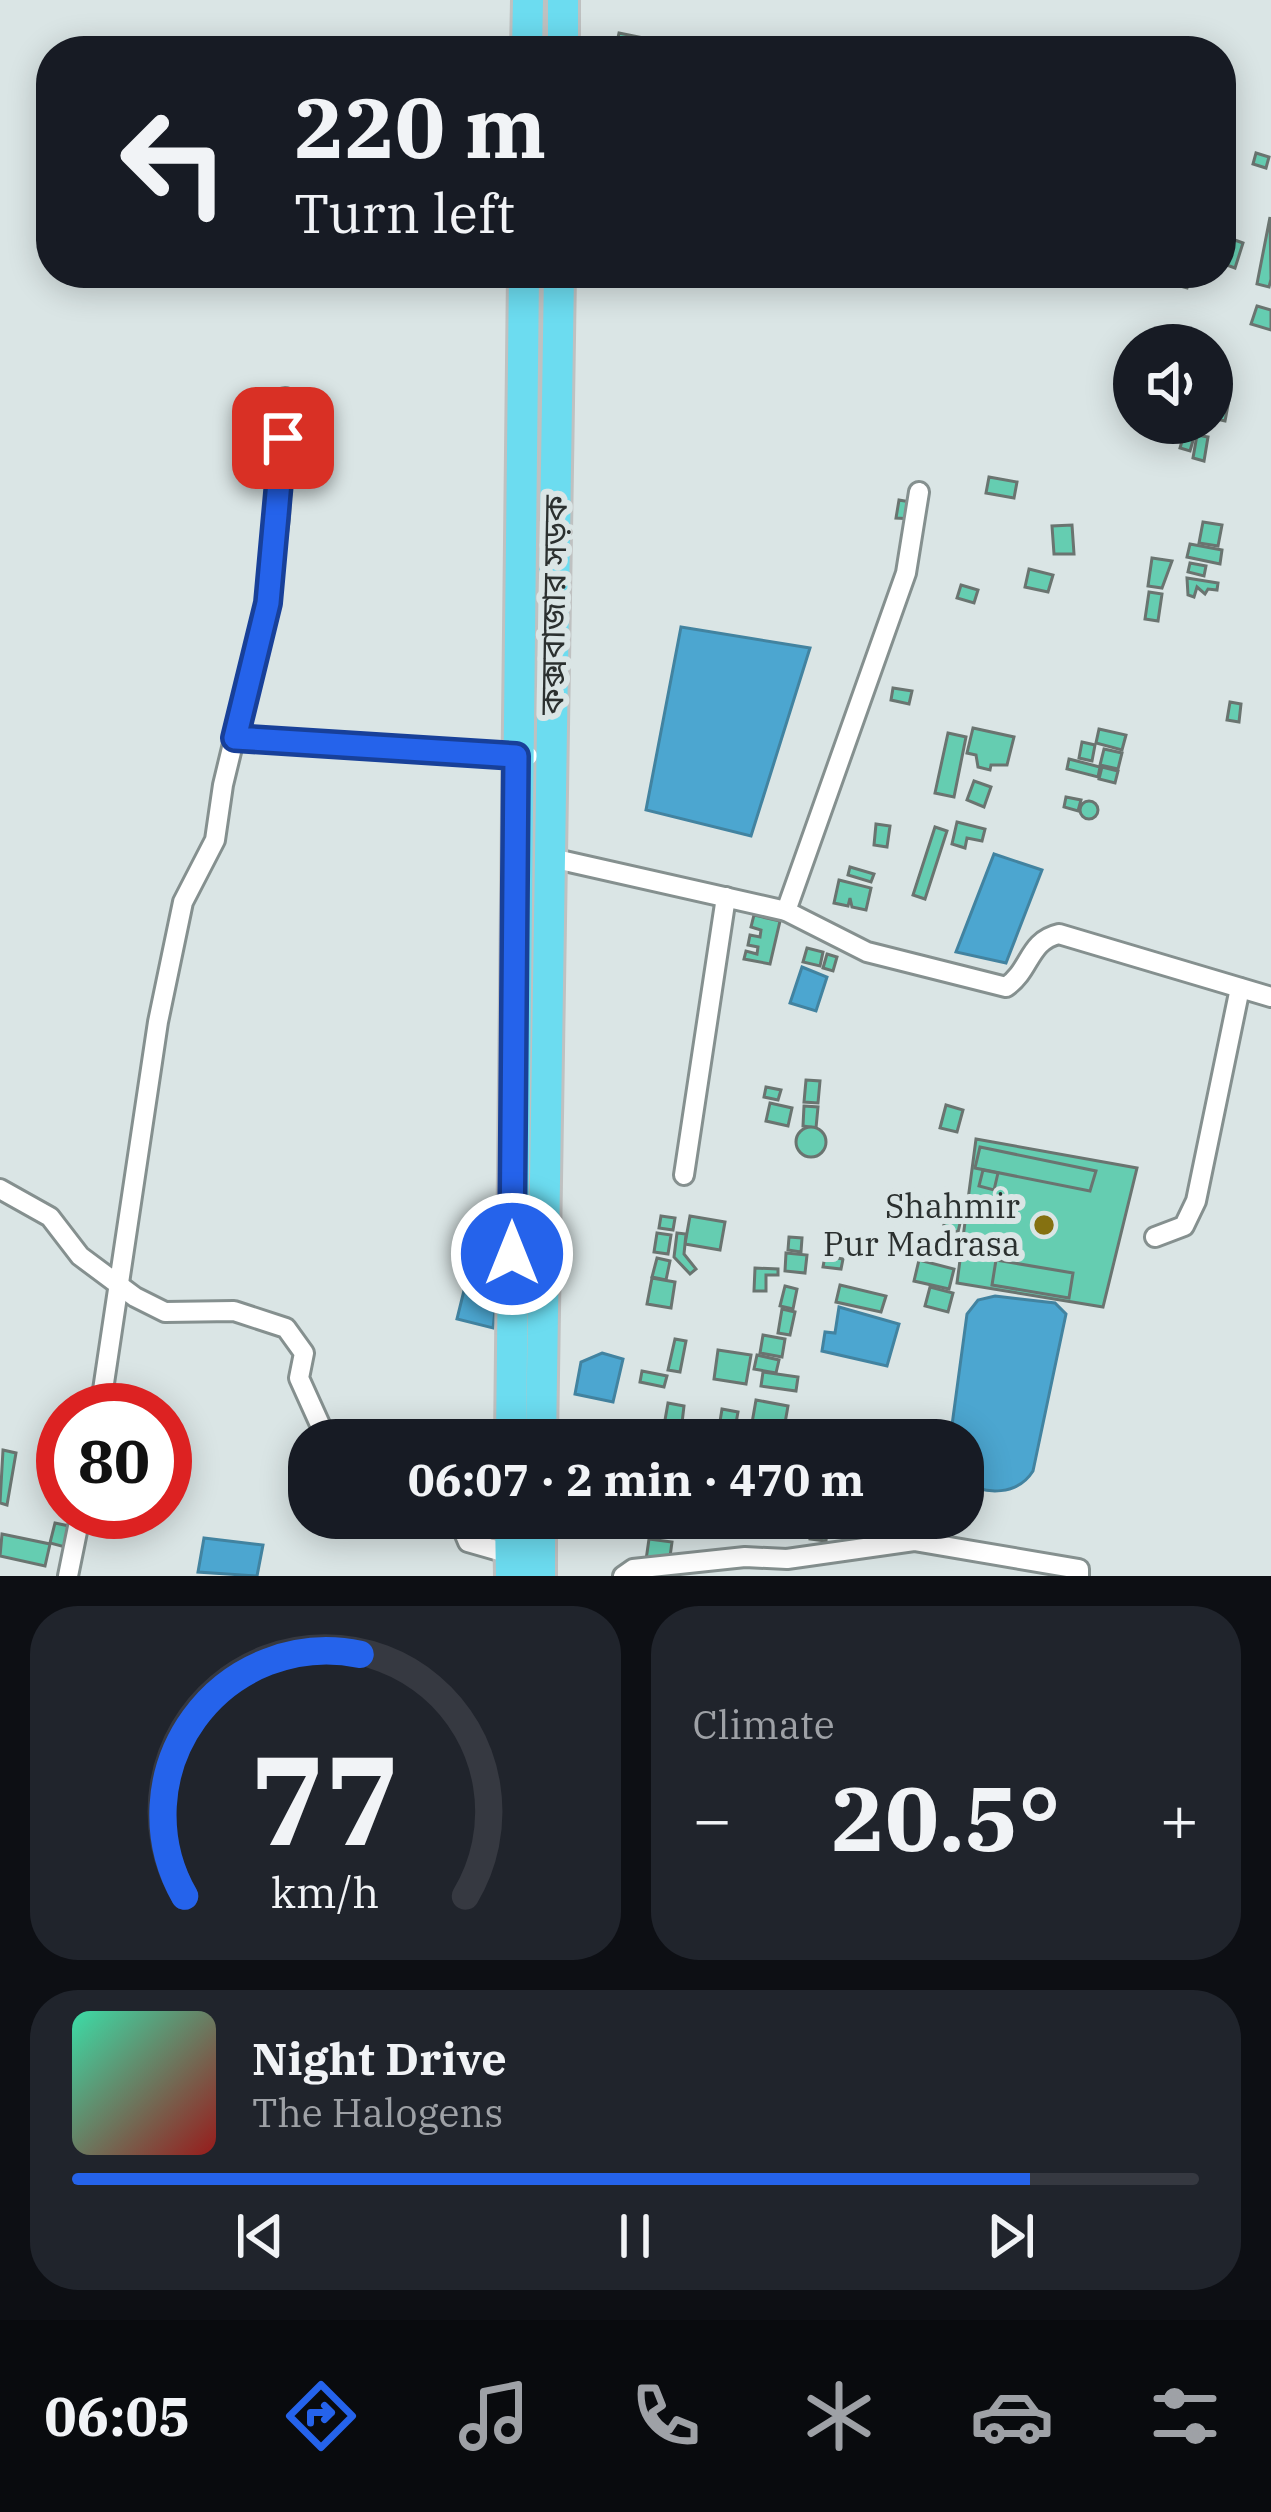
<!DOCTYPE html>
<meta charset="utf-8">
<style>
body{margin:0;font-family:"IBM Plex Serif","Noto Sans Bengali",serif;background:#20242c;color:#f1f3f6;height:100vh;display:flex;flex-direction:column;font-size:45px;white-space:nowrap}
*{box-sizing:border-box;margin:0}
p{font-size:39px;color:#9ea1a6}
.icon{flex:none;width:66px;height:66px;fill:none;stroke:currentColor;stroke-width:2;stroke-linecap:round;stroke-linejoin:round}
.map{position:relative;height:1576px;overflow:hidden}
.side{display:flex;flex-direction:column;gap:30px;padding:30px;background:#0d0f14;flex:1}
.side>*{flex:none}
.hud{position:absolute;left:36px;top:36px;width:1200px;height:252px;border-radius:48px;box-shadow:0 6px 30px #0003;background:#171b24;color:#f1f3f6;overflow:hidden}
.controls{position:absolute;left:1113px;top:324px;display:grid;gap:24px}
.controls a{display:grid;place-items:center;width:120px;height:120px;border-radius:50%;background:#171b24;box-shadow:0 6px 30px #0003;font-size:60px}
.speed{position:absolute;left:36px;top:1383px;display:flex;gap:24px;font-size:60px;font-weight:700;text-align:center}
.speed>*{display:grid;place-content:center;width:156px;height:156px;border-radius:50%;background:#171b24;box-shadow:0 6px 30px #0003;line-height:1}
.speed .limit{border:18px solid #d22;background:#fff;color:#111}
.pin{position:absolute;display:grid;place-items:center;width:102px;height:102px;color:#fff;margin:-51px;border-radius:24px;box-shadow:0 6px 18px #0006}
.me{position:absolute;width:132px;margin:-66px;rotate:0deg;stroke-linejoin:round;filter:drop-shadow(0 0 9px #0008)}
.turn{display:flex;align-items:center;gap:42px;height:252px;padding:0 60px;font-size:54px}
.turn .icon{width:156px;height:156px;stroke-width:2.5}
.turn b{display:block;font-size:84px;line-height:102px}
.big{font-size:90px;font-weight:700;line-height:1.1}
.side .widget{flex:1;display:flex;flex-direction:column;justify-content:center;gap:18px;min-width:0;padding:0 42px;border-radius:48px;background:#20242c}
.side .dial{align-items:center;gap:0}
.dial svg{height:312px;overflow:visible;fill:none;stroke:#363941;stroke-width:7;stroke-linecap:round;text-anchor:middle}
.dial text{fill:#f1f3f6;stroke:none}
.song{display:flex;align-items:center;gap:36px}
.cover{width:144px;height:144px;border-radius:18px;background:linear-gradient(135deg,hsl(160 70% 55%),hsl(0 70% 35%))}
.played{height:12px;border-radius:6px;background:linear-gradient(90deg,#2563eb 85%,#363941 85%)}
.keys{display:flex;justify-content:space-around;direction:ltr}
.heat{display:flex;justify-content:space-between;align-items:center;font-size:66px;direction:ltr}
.side .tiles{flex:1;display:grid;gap:30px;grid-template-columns:1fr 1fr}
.widget:last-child{grid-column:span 2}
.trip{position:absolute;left:288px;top:1419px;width:696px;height:120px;border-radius:48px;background:#171b24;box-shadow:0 6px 30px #0003;font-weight:700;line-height:120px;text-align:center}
.tabs{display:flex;height:192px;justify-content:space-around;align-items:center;background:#090b0e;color:#9ea1a6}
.tabs .icon{width:84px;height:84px}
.tabs .on{color:#2563eb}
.tabs b{font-size:54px;color:#f1f3f6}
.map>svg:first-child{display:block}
.water{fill:#4ca6d0;stroke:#4283a0;stroke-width:3}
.building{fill:#65cdb1;stroke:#6a7470;stroke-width:3}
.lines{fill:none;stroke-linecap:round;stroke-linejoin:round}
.minor-casing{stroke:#85908f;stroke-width:24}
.trunk-casing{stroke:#bfc1c1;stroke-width:36}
.minor{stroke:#fff;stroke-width:18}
.trunk{stroke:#6cdcf0;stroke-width:30}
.route-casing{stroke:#184099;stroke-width:30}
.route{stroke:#2563eb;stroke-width:21}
.poi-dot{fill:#857111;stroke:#dae5e5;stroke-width:4.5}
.labels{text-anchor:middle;stroke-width:12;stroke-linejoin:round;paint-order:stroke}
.street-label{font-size:33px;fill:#2b302f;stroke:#dae5e5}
.poi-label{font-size:33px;fill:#2b302f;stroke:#dae5e5;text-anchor:end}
</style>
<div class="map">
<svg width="1271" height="1576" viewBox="0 0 1271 1576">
<rect width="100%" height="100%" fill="#dae5e5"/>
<g class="water">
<polygon points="681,627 810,648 751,836 646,810"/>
<polygon points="994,854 1042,870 1006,963 956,952"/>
<polygon points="802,967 827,977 816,1011 790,1003"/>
<polygon points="473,1254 501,1260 493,1328 457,1319"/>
<path d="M995 1296 1055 1303 1066 1314 1033 1471C1018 1495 986 1496 963 1481V1440H950L967 1314 978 1300Z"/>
<polygon points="839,1307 899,1324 887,1366 822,1351 825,1332 835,1333"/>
<polygon points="602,1353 623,1359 613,1402 575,1394 581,1362"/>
<polygon points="204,1538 263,1545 257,1576 198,1572"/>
</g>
<g class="building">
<polygon points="619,33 707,51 602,51 605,40 617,42"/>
<polygon points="1256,153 1269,157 1266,168 1253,164"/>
<polygon points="1270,217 1271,279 1269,287 1257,284"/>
<polygon points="1221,235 1243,243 1235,268 1221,263"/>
<polygon points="1160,273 1191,273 1187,288 1158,280"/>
<polygon points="1257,306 1271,310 1271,330 1251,324"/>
<polygon points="1212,396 1229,400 1225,421 1212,418"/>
<polygon points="1184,434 1194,437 1190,451 1180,448"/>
<polygon points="1197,435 1208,437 1204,461 1193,458"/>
<polygon points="989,477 1017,482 1014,498 986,493"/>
<polygon points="899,500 916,503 914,519 896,518"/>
<polygon points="1203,522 1222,525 1218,546 1199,543"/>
<polygon points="1072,525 1074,554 1054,554 1052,526"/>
<polygon points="1190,544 1222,550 1220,564 1187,557"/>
<polygon points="1152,558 1172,561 1162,588 1148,586"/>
<polygon points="1190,563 1206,566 1204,576 1188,572"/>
<polygon points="1029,569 1053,575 1048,592 1025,587"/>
<polygon points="1187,578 1218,583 1217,590 1208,589 1205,594 1197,587 1194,597 1188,595"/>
<polygon points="961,585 978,590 974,603 957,598"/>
<polygon points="1149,592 1162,594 1158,621 1145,619"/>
<polygon points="893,688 912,691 909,704 891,700"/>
<polygon points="1230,702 1241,704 1239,722 1227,720"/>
<polygon points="973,728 1014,737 1007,765 991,765 990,770 978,767 976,755 967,753"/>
<polygon points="1099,729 1126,735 1122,750 1096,743"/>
<polygon points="948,733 966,737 954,797 935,793"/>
<polygon points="1082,742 1095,745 1092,761 1079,758"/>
<polygon points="1104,749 1122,753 1118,769 1100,765"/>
<polygon points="1069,759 1100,767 1098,777 1067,769"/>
<polygon points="1102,767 1118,771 1115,783 1099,779"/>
<polygon points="974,781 991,787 984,807 967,800"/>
<polygon points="1066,797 1081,800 1078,811 1064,807"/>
<circle cx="1089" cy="810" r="9"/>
<polygon points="957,822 985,829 982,841 967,838 965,848 952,844"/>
<polygon points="876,824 890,826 887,847 874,845"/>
<polygon points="935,827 947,831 925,899 913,895"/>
<polygon points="850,867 874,874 871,882 848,875"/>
<polygon points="839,880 871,888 866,910 852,907 850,898 848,906 834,903"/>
<polygon points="754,915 780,921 770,964 744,959 746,951 757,954 758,947 748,945 750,935 760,937 761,930 751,927"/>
<polygon points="807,948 823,952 820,966 803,962"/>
<polygon points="827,954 837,957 833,971 823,968"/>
<polygon points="806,1080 820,1081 818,1103 804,1102"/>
<polygon points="766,1087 781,1090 778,1100 764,1097"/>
<polygon points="770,1103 792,1108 788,1126 766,1121"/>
<polygon points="946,1105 963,1110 957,1132 940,1128"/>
<polygon points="804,1106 818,1107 816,1128 803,1126"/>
<circle cx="811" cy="1142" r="15"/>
<polygon points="976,1139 1137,1168 1103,1307 957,1283"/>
<polygon points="980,1147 1096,1171 1090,1191 975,1168"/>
<polygon points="983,1170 998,1173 994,1190 979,1186"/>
<polygon points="950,1197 965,1201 958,1232 943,1229"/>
<polygon points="661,1216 675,1218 673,1230 659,1228"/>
<polygon points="690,1216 725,1222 720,1250 685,1244"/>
<polygon points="657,1233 671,1235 668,1254 654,1252"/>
<polygon points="677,1233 686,1234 684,1254 696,1269 690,1274 674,1257"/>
<polygon points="789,1237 802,1238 801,1252 788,1250"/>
<polygon points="786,1253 807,1255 805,1273 785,1271"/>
<polygon points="825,1256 843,1259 841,1269 823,1267"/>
<polygon points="657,1258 670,1261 666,1280 652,1277"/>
<polygon points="919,1260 954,1269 949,1289 914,1281"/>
<polygon points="996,1260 1073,1273 1069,1298 992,1285"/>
<polygon points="755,1268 778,1269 778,1275 766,1275 766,1291 754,1291"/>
<polygon points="652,1278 675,1282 671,1308 647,1304"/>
<polygon points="840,1285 886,1296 881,1312 836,1302"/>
<polygon points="785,1286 797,1289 793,1309 780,1306"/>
<polygon points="930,1287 953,1293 948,1312 925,1306"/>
<polygon points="782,1309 795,1312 790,1335 778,1333"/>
<polygon points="763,1335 785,1339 782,1357 760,1353"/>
<polygon points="675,1339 686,1341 680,1372 668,1370"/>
<polygon points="718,1350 751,1355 746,1384 714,1379"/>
<polygon points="757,1355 779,1360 776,1373 754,1369"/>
<polygon points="642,1371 667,1376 664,1387 640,1382"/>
<polygon points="763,1372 798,1377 796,1391 761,1386"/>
<polygon points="756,1400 788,1406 782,1440 749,1440"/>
<polygon points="668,1403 684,1406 682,1423 665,1420"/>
<polygon points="722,1409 738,1412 733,1440 717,1440"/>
<polygon points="3,1450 16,1453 7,1505 0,1503"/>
<polygon points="581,1518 598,1518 595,1531 579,1527"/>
<polygon points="605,1518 635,1518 632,1534 604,1528"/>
<polygon points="636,1518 664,1518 659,1539 633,1534"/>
<polygon points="812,1518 828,1518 826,1541 810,1539"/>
<polygon points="55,1523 69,1526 65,1547 50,1543"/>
<polygon points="2,1534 50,1544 45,1566 0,1556"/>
<polygon points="649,1539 672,1542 669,1564 646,1560"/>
</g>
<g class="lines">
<g class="minor-casing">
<g id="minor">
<polyline points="235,738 528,756"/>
<path d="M547 857 786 911 867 952 1006 987C1031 970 1028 941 1059 934L1271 997"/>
<polyline points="786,911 906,573 919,492"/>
<polyline points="684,1175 726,897"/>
<polyline points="0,1189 50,1217 80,1256 135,1297 165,1312 234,1311 286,1328 304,1353 299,1378 327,1440"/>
<polyline points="1155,1237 1184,1226 1196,1201 1240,988"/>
<polyline points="100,1410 158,1022 183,902 215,840 223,785 267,603 279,518 285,398"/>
<polyline points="458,1518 468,1542 510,1554"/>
<polyline points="68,1576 81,1512"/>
<polyline points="623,1576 633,1569 745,1557 787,1559 914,1541 1079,1569 1079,1576"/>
</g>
</g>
<g class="trunk-casing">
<g id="trunk">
<polyline points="563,0 563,51"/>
<polyline points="527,51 528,0"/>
<polyline points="511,1440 524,273"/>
<polyline points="541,1440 559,273"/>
<polyline points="510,1518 511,1576"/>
<polyline points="540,1576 540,1518"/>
</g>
</g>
<use href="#minor" class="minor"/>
<use href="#trunk" class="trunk"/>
</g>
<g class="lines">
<g class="route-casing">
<polyline id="route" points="283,438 268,603 235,738 516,756 512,1254"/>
</g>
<use href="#route" class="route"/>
</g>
<circle class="poi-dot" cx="1044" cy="1225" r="12"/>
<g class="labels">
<g class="street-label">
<text transform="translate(553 605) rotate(-89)" y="12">কক্সবাজার সড়ক</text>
</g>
<g class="poi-label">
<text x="1020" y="1218">Shahmir<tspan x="1020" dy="38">Pur Madrasa</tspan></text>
</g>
</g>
</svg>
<div class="controls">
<a><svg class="icon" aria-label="sound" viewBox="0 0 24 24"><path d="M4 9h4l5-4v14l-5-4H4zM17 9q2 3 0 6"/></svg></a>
</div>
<div class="speed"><div class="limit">80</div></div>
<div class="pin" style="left:283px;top:438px;background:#d93025"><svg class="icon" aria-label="arrive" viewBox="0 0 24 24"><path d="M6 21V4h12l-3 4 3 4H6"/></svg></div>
<svg class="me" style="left:512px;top:1254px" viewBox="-20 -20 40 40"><circle r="17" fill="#2563eb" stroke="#fff" stroke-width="3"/><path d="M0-11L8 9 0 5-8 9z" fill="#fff"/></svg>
<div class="trip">06:07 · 2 min · 470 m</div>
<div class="hud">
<div class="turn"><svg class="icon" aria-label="left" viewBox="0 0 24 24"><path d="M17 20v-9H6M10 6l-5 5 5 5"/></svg><div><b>220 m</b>Turn left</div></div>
</div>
</div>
<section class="side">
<div class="tiles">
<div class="widget dial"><svg viewBox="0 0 100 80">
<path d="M14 69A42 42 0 1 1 86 69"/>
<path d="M14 69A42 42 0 0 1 59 7" stroke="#2563eb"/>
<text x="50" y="56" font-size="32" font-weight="700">77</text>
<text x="50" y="72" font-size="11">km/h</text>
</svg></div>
<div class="widget"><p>Climate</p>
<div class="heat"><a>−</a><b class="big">20.5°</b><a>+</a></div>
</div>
<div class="widget">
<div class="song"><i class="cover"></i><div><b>Night Drive</b><p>The Halogens</p></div></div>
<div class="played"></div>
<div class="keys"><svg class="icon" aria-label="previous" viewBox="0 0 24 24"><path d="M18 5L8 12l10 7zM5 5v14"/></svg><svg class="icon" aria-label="pause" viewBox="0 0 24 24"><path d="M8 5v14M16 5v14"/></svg><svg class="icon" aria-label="next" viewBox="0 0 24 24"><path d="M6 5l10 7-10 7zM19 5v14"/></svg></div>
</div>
</div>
</section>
<nav class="tabs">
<b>06:05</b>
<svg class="icon on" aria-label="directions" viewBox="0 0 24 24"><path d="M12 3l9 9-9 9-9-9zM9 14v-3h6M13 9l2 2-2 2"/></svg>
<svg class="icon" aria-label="music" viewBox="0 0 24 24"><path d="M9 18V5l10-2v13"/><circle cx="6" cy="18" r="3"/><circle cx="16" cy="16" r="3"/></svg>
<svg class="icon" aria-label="phone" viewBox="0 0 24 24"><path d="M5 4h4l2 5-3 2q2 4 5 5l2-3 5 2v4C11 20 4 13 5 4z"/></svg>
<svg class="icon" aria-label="climate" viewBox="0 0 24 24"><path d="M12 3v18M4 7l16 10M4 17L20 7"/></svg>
<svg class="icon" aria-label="car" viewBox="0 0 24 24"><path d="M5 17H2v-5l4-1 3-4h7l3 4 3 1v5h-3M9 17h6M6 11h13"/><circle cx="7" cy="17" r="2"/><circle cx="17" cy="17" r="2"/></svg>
<svg class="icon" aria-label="filters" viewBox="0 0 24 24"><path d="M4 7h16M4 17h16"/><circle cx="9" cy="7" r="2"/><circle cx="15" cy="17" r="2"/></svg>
</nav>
